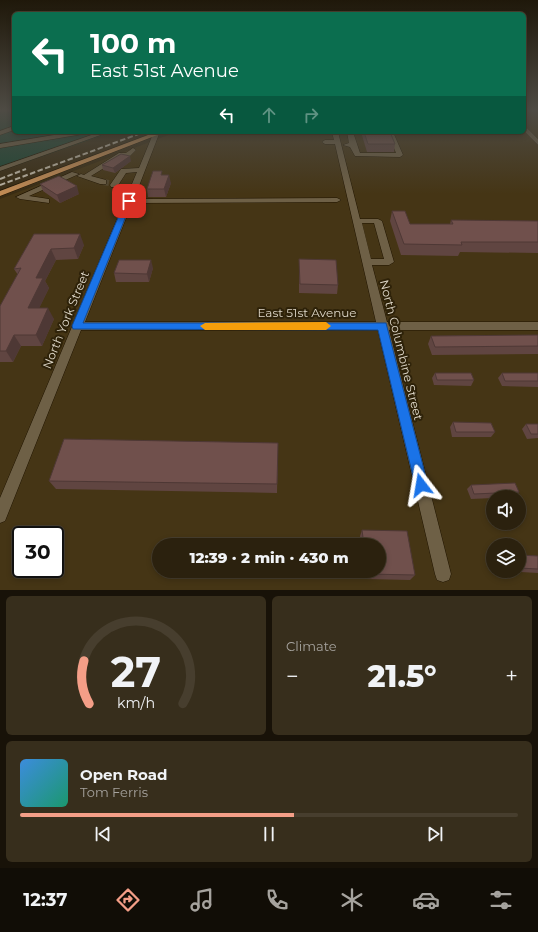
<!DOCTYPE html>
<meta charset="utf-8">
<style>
body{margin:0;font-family:Montserrat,sans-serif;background:#372e1c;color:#f1f3f6;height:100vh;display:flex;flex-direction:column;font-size:15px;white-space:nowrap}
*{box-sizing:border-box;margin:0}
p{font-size:13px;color:#a6a39e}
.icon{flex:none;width:22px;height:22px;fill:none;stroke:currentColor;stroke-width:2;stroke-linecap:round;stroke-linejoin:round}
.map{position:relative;height:590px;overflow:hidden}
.details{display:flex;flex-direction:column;gap:6px;padding:6px;background:#181208;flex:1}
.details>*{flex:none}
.hud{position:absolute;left:12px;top:12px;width:514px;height:122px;border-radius:6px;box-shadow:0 2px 6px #0003,0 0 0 1px #473e2e;background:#0b6e4f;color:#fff;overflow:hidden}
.fabs{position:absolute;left:486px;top:490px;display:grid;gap:8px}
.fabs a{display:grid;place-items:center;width:40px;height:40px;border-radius:50%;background:#2b210e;box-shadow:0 2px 6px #0003,0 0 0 1px #473e2e;font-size:20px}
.speed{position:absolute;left:12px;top:526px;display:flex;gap:8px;font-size:20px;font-weight:700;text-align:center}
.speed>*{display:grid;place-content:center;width:52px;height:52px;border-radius:50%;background:#2b210e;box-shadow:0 2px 6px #0003,0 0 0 1px #473e2e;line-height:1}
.speed .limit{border:2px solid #111;border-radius:6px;background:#fff;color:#111}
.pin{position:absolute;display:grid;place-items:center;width:34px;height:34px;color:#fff;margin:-17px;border-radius:8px;box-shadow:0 2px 6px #0006}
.me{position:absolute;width:44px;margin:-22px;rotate:346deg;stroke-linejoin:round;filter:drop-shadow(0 0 3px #0008)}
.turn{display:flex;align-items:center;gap:14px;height:84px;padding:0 12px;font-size:18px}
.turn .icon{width:52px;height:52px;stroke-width:2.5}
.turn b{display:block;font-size:28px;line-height:34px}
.lanes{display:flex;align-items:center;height:38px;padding:0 12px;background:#0003;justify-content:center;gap:20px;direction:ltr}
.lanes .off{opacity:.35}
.big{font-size:30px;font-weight:800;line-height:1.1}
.details .widget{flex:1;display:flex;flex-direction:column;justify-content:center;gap:6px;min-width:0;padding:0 14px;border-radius:6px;background:#372e1c}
.details .dial{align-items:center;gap:0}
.dial svg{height:104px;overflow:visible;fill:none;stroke:#473e2e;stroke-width:7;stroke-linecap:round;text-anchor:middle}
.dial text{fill:#f1f3f6;stroke:none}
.song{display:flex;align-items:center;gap:12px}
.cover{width:48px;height:48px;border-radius:6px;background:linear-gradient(135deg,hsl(210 70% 55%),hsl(160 70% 35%))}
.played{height:4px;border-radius:2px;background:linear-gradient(90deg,#f49e87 55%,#473e2e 55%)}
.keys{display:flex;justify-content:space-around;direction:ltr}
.heat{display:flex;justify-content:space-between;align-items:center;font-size:22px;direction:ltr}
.details .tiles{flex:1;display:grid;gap:6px;grid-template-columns:1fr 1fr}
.widget:last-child{grid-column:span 2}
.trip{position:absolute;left:152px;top:538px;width:234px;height:40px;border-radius:20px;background:#2b210e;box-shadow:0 2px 6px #0003,0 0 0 1px #473e2e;font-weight:800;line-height:40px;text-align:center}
.dock{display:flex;height:64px;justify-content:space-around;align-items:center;background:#110d06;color:#a6a39e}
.dock .icon{width:28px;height:28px}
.dock .active{color:#f49e87}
.dock b{font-size:18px;color:#f1f3f6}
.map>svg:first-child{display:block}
.built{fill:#453515;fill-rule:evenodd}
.green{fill:#1c4634}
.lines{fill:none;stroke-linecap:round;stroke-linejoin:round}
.minor-tunnel{stroke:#52462e;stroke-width:6;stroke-dasharray:6 3.5;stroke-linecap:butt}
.minor-casing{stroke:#201400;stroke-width:1}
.major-casing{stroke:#201400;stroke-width:1}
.minor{fill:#6e6046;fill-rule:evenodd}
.major{fill:#c18b54;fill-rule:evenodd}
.rail{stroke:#beb6a5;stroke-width:2;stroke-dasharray:5.5 2.5;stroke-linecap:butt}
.wall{fill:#604541}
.shaded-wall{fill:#4e3835}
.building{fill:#70504c;stroke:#4e3835}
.route{fill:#1a73e8;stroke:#114b97}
.slow{fill:#f59e0b}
.labels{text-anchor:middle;stroke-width:4;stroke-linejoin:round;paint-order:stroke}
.street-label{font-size:12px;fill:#ded7c8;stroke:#2e2209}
</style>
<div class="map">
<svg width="538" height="590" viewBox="0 0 538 590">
<rect width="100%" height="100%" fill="#392c13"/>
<path class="built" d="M524 111H538V590H0V199L176 132H524ZM493 497H519V523H493ZM21 535H55V569H21ZM159 545H379V571H159ZM493 545H519V571H493Z"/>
<polygon class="green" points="0,111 14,111 14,132 112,132 0,171"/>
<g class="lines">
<polyline class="minor-tunnel" points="103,182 109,183"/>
<g class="minor-casing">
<g id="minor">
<polygon points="524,125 538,139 538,145 524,131"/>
<polygon points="14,126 14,130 0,135 0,131"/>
<polygon points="72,132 86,132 83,134 0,148 0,144"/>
<polygon points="100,132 109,132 0,171 0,167"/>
<path d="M156 132 159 134 134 199 337 198 341 200 337 202 132 203 85 322H376L335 144H325L322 142 325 140H334L332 132H338L360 219H378L382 221 394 262 389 265H372L387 322H538V330H389L451 574 449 580 443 582 437 580 435 574 378 330H81L5 521 0 523V498L137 172 126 173 117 187H111L110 185 121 169 139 168 153 134ZM362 223H374L384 259H371Z"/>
<polygon points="347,132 353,132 360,153 396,153 388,133 393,132 403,155 400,157 355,156 350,147 343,145 349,143"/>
<polygon points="133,148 136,150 129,157 122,157 91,176 106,180 106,184 100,184 77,176 81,174 84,175 119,153 126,153"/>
<polygon points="72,172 79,174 29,196 49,199 49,203 20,199 16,197"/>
</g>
</g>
<g class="major-casing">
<polygon id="major" points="156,132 165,132 0,196 0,191"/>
</g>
<use href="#minor" class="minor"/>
<use href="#major" class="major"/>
<g class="rail">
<polyline points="0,179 26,169"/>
<polyline points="0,185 144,132"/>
</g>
</g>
<g class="wall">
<polygon points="361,132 390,132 395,144 394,152 367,152"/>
<polygon points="131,161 115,173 103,170 102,165"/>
<polygon points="163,175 171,183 166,197 148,197 147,189"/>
<polygon points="40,184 79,194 60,203 43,191"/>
<polygon points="392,211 410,224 450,224 451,220 538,221 538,253 460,252 458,256 401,255 390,221"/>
<polygon points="34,234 84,245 78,259 56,260 45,281 49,288 39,308 54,319 42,346 21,346 13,362 0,362 0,306 18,275 14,269"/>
<polygon points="299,259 338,285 337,294 299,293"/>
<polygon points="153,268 149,282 116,282 114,273"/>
<polygon points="538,335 538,354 432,355 428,344 431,336"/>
<polygon points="435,373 474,380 471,386 434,385 432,378"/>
<polygon points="502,373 538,373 538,387 502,386 498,378"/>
<polygon points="453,422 495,432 491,437 452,437 450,427"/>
<polygon points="526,424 538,424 538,438 527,439 522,429"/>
<polygon points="278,443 277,493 56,489 49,481"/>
<polygon points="471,485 519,492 514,497 493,497 493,498 471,499 467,489"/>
<polygon points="362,530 415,575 410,580 365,579 364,571 379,571 379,545 361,545 360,536"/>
<polygon points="519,555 538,556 538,573 504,571 519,571"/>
<polygon points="493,556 493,563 491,557"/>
</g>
<g class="shaded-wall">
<polygon points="130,156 131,161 115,173 113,168"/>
<polygon points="169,175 171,183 166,197 164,189"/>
<polygon points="77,186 79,194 60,203 57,195"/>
<polygon points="80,234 84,245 78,259 74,248"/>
<polygon points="51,249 56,260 45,281 49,288 34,319 28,308 36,278"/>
<polygon points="151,260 153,268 149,282 147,274"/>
<polygon points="48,308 54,319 42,346 36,335"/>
<polygon points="14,335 21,346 13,362 6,351"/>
</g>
<g class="building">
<polygon points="364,132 390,132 395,144 368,144"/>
<polygon points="121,154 130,156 113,168 102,165"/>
<polygon points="153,171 162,171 161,175 169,175 164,189 147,189"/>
<polygon points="59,176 77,186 57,195 40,184"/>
<polygon points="392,211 405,211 410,224 453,224 451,220 538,221 538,242 461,242 462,245 404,244"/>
<polygon points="34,234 80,234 74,248 51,249 36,278 43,278 28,308 48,308 36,335 14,335 6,351 0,351 0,306 21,268 14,269"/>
<polygon points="299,259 336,260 338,285 300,284"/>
<polygon points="119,260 151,260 147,274 114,273"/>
<polygon points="538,335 538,346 435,347 431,336"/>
<polygon points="435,373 471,373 474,380 437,380"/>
<polygon points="502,373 538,373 538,381 505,381"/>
<polygon points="453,422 491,423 495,432 456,432"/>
<polygon points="526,424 538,424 538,434 531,434"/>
<polygon points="64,439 278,443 277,484 49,481"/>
<polygon points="515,483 519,492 474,494 471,485"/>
<polygon points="362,530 407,531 415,575 368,574 367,571 379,571 379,545 364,545"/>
<polygon points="519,555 538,556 538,569 519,568"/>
</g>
<linearGradient id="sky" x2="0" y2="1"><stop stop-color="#1f180a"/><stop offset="0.57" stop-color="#4e4b44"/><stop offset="1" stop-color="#4e4b44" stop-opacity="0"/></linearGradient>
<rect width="538" height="194" fill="url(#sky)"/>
<polygon class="route" points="126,199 132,201 83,323 386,323 428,485 426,490 421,492 417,490 415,485 378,330 73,329 72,326"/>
<polygon class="slow" points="326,322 331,326 326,330 205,330 200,326 205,323"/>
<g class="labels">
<g class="street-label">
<text x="307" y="317">East 51st Avenue</text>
<text transform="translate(66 320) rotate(-68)" y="4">North York Street</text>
<text transform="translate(401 350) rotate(76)" y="4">North Columbine Street</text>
</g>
</g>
</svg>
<div class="fabs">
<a><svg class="icon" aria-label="sound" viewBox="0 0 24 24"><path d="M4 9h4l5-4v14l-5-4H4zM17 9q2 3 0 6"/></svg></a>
<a><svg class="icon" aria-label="layers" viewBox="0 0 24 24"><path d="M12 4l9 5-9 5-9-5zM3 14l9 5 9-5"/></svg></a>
</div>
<div class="speed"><div class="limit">30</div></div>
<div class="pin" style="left:129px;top:201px;background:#d93025"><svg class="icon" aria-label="arrive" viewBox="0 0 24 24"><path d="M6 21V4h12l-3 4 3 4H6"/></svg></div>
<svg class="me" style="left:421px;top:485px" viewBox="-20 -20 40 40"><path d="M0-17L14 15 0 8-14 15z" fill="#1a73e8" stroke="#fff" stroke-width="4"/></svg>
<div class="trip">12:39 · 2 min · 430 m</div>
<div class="hud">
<div class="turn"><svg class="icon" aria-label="left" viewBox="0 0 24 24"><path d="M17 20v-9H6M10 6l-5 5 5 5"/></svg><div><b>100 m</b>East 51st Avenue</div></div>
<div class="lanes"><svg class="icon" aria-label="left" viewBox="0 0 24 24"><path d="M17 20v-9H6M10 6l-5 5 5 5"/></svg><svg class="icon off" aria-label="ahead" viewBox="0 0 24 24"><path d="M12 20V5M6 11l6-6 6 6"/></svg><svg class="icon off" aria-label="right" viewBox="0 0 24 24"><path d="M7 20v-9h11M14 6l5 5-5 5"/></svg></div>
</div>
</div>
<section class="details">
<div class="tiles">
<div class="widget dial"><svg viewBox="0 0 100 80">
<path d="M14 69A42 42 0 1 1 86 69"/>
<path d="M14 69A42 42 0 0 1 10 36" stroke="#f49e87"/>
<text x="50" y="56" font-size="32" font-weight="700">27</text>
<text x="50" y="72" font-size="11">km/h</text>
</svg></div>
<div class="widget"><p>Climate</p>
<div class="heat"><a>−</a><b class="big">21.5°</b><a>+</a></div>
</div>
<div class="widget">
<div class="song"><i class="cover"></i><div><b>Open Road</b><p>Tom Ferris</p></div></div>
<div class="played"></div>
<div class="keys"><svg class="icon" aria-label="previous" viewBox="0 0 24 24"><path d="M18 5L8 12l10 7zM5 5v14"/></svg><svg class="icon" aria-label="pause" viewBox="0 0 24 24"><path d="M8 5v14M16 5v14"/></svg><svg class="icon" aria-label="next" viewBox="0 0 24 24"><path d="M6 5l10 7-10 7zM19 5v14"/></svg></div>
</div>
</div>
</section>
<nav class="dock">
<b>12:37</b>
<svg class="icon active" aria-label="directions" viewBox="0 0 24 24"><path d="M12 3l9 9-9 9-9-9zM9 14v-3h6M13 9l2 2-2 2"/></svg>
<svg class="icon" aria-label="music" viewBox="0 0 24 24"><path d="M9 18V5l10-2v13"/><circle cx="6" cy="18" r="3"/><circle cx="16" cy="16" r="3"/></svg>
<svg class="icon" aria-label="phone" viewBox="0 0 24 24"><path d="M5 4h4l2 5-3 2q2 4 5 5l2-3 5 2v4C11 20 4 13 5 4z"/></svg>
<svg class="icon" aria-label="climate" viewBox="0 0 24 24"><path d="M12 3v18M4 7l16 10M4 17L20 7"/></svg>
<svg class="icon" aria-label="car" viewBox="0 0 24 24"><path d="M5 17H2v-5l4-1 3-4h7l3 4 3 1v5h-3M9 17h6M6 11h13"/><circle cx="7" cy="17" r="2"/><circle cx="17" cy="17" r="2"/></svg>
<svg class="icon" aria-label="filters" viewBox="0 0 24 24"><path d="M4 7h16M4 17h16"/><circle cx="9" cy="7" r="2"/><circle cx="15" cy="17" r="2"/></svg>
</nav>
